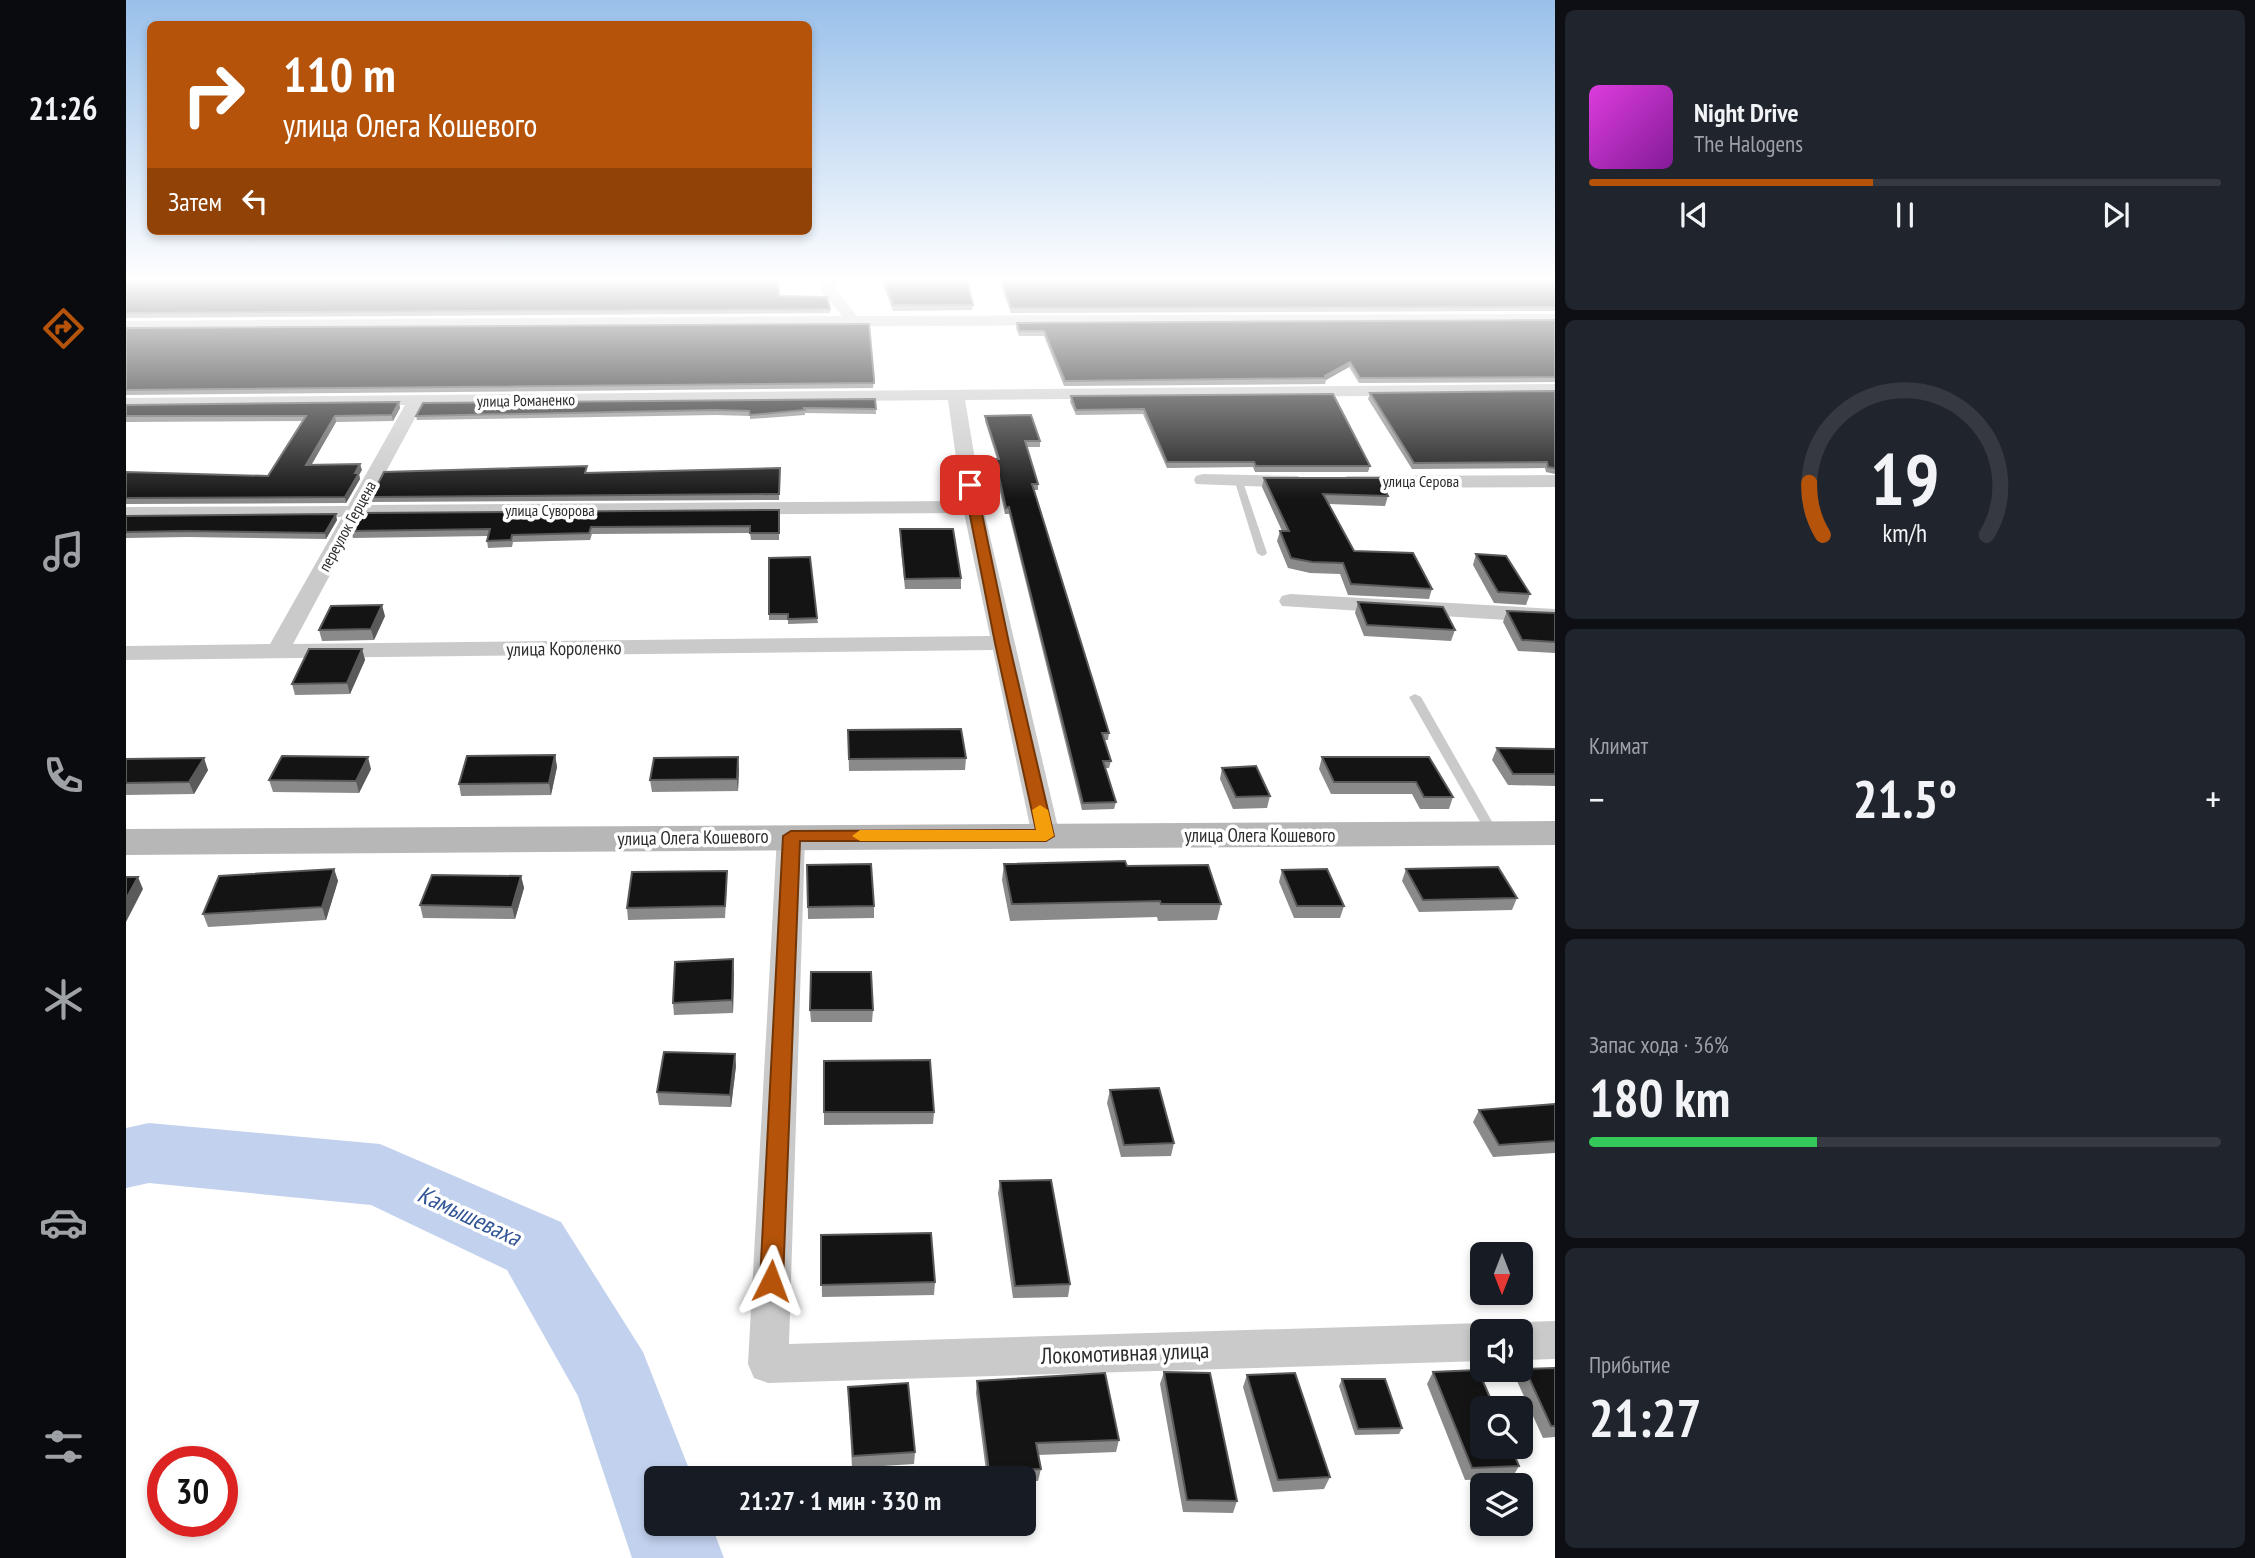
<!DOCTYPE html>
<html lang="ru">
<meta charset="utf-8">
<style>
body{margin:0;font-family:"PT Sans Narrow",sans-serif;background:#20242c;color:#f1f3f6;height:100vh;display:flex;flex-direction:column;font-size:26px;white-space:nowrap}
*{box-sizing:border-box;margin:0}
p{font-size:23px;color:#9ea1a6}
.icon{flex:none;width:38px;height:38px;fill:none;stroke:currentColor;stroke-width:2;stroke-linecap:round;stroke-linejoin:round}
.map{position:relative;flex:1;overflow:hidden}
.drawer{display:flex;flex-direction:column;gap:10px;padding:10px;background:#0d0f14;width:700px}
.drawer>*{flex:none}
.top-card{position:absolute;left:21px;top:21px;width:665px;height:214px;border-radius:10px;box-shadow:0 4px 10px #0003;background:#b45309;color:#fff;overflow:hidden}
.needle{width:46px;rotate:180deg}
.controls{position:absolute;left:1344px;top:1242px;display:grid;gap:14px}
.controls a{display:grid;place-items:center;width:63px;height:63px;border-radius:10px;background:#171b24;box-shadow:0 4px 10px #0003;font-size:35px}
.speed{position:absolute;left:21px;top:1446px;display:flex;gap:14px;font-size:35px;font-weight:700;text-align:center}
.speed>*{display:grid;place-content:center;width:91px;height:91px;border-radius:50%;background:#171b24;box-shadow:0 4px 10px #0003;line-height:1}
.speed .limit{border:10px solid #d22;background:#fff;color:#111}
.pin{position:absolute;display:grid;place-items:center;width:60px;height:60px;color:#fff;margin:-30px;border-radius:14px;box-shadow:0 4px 10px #0006}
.me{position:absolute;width:77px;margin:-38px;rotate:3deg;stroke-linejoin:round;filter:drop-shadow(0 0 5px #0008)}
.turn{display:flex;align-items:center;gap:24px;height:147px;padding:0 21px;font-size:32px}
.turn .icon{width:91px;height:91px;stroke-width:2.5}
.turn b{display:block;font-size:49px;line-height:60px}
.then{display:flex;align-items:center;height:66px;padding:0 21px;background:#0003;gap:14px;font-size:26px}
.big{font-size:52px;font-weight:800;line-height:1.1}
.drawer .widget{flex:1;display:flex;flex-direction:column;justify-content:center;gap:10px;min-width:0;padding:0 24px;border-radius:10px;background:#20242c}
.drawer .dial{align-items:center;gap:0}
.dial svg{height:182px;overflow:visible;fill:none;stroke:#363941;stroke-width:7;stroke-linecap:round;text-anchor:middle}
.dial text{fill:#f1f3f6;stroke:none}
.song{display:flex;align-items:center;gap:21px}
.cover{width:84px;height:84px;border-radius:10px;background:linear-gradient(135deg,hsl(300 70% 55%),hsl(290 70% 35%))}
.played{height:7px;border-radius:4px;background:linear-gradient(90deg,#b45309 45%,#363941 45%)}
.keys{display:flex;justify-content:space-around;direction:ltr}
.heat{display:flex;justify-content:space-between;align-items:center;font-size:38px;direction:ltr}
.charge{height:10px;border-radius:5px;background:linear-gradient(90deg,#34c759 36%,#363941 0)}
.trip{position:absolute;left:518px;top:1466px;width:392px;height:70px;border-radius:10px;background:#171b24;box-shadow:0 4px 10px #0003;font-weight:800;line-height:70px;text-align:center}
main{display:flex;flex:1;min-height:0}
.tabs{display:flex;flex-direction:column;width:126px;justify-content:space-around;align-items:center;background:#090b0e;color:#9ea1a6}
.tabs .icon{width:49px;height:49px}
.tabs .active{color:#b45309}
.tabs b{font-size:32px;color:#f1f3f6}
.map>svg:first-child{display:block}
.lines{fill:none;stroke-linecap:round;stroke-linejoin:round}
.river{fill:#c2d1ee;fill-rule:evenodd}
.lane{fill:#cacaca;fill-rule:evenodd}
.street{fill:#cacaca;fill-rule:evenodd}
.secondary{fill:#b7b7b7;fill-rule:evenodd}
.wall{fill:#8a8a8a}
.shaded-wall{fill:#5a5a5a}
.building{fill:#141414;stroke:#5a5a5a;stroke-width:2}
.route{fill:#b45309;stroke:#753606;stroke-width:2}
.slow{fill:#f59e0b}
.labels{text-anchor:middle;stroke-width:7;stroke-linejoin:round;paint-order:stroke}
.far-street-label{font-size:16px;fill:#2d2d2d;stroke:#fff}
.street-label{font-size:19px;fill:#2d2d2d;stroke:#fff}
.near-street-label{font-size:23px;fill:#2d2d2d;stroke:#fff}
.near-water-label{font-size:24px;font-style:italic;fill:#335596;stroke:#fff}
</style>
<main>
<nav class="tabs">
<b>21:26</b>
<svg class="icon active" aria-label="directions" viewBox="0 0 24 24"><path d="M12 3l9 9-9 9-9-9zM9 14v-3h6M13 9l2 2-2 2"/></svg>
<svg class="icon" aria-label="music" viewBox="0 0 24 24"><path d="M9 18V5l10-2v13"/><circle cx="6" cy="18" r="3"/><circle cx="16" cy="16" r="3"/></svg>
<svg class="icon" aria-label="phone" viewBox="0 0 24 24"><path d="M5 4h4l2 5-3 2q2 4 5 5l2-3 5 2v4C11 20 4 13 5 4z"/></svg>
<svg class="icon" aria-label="climate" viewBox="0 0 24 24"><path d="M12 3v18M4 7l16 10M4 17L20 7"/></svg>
<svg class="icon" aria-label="car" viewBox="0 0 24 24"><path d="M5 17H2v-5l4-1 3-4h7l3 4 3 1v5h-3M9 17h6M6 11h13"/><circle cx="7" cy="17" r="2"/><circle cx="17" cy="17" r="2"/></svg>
<svg class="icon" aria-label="filters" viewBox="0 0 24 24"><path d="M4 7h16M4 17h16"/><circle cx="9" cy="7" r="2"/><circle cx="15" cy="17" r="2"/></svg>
</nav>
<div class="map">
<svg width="1429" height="1558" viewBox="0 0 1429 1558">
<rect width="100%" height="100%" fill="#fff"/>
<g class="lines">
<polygon class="river" points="23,1123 254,1144 435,1222 517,1352 567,1479 530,1479 530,1524 585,1524 598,1558 506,1558 452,1396 381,1270 245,1205 23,1183 0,1188 0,1128"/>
<g class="lane">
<polygon points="1113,479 1117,482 1141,553 1139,555 1136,556 1131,553 1109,482"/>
<polygon points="1289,694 1295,697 1373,834 1372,837 1367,838 1361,834 1283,697"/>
</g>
<g class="street">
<polygon points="695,280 709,280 710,290 731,316 1429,314 1429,322 0,331 0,321 716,316 696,291"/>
<path d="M1429 384V394L839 400 857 507 934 836 930 842 920 845 910 842 906 836 867 650 0 660V646L144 644 216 517 0 519V507L222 506 279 405 0 408V398ZM822 400 836 501 242 505 296 405ZM838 513 864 636 167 644 235 517Z"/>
<polygon points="1077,474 1172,476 1181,482 1172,488 1070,484 1068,480 1070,476"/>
<polygon points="1429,475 1429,487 1221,488 1212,482 1221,476"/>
<polygon points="1164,594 1429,609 1429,623 1156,606 1153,601 1156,596"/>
<polygon points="665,827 675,830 679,836 663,1344 1356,1323 1372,1332 1356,1332 1356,1361 642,1383 628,1378 622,1364 651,836 655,830"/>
<polygon points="1429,1321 1429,1359 1395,1360 1395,1332 1379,1332 1381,1328 1395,1322"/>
</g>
<polygon class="secondary" points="1429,821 1429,845 0,855 0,829"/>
</g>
<g class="wall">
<polygon points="0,280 653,296 704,309 704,313 0,318"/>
<polygon points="755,280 841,280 847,305 846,310 767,311"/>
<polygon points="873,280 1429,280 1429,311 885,313"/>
<polygon points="1429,320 1429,382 1233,383 1223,367 1200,380 1199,384 938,386 918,336 893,336 890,328 891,323"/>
<polygon points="0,328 748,379 747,388 0,395"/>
<polygon points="1429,391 1429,474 1420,472 1419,468 1286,469 1242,399 1244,393"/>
<polygon points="1207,394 1244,466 1242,472 1129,472 1127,467 1041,468 1017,414 950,415 944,402 945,396"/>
<polygon points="749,399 750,414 679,413 679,415 624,419 624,416 590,415 291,420 290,416"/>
<polygon points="273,402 274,408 267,421 210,422 185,465 236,470 233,474 234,479 220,503 0,504 0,472 142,476 176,421 0,422 0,405"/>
<polygon points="859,416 914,441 914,447 901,447 912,484 912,490 908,490 983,733 982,740 978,740 985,761 983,768 979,768 990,802 988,809 956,810 883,514 879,514 868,465 869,459 871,459 859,421"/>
<polygon points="654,468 653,500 246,502 245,497 461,472 461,473"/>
<polygon points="1138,478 1262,496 1259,506 1203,504 1228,551 1306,589 1303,599 1222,595 1214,574 1184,573 1162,568 1151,541 1154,531 1156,531 1136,487"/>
<polygon points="653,510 653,540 625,540 624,533 466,534 464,540 387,542 386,547 362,548 361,541 362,536 227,538 225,531"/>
<polygon points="0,516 211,520 200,539 62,537 0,538"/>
<polygon points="774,529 835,578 835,589 779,589 774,540"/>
<polygon points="1350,554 1404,594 1400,605 1368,603 1347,565"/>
<polygon points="643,558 691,618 692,623 662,624 662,620 643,620"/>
<polygon points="1232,602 1329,630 1325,641 1238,636 1229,613"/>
<polygon points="1381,611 1429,613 1429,653 1392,651 1377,622"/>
<polygon points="259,616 248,640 196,641 193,630"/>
<polygon points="236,649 239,660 224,694 169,695 166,684"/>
<polygon points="722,730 840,758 839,770 723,771"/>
<polygon points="1371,748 1429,749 1429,786 1382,785 1366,760"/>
<polygon points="429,755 431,767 425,795 335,796 333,784"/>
<polygon points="1196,757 1303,757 1327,797 1323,809 1294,809 1286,794 1205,794 1193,769"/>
<polygon points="0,759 82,770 68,794 0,795"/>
<polygon points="1096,768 1144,796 1141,808 1107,809 1094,779"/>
<polygon points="245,769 233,793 147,792 143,780"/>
<polygon points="613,769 612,791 526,792 524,780"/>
<polygon points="878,864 1001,866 1095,904 1091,920 1032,921 1031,917 884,921 876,880"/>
<polygon points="681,865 748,906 748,918 682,919"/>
<polygon points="208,869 212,881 200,920 82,927 77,914"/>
<polygon points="1280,869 1391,898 1386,910 1293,912 1276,881"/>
<polygon points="1156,870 1218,906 1214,918 1168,918 1153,882"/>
<polygon points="601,871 601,883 599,918 502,920 501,908"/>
<polygon points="395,876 398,888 389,919 297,918 294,905"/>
<polygon points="608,972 607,1013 548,1015 547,1003"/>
<polygon points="684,1010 747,1010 746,1022 685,1022"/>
<polygon points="609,1054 610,1066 605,1107 533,1105 531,1092"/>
<polygon points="698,1061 808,1112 807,1124 698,1125"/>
<polygon points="984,1090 1048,1143 1045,1156 995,1157 981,1103"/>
<polygon points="1429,1104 1429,1153 1367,1157 1347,1122 1353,1110"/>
<polygon points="874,1181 944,1284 942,1297 887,1298 872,1193"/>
<polygon points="695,1235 809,1282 808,1295 696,1297"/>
<polygon points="1429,1368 1429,1437 1417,1438 1391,1381 1399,1369"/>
<polygon points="1038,1372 1111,1501 1107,1513 1057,1512 1034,1384"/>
<polygon points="1307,1372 1393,1466 1386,1478 1339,1480 1301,1384"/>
<polygon points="1121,1375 1204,1477 1198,1489 1147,1492 1117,1387"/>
<polygon points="1216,1379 1276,1428 1273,1434 1229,1435 1213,1386"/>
<polygon points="851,1381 993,1440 990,1452 912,1455 915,1469 912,1481 898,1481 898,1479 861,1479 850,1393"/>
<polygon points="722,1387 789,1452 788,1464 726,1468"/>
</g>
<g class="shaded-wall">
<polygon points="1224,362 1223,367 1200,380 1199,376"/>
<polygon points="273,402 274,408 267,421 266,415"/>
<polygon points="209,416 210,422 182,471 180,465"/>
<polygon points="234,464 236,470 233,474 234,479 220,503 219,497"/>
<polygon points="210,514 211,520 200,539 199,533"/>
<polygon points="256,605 259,616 248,640 245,629"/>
<polygon points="236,649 239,660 224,694 221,683"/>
<polygon points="429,755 431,767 425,795 423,783"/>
<polygon points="242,757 245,769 233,793 230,781"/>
<polygon points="612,757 613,769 612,791 611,779"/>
<polygon points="78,758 82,770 68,794 63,782"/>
<polygon points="208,869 212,881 200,920 196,907"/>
<polygon points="395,876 398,888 389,919 386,907"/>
<polygon points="12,877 17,889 0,922 0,899"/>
<polygon points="607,959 608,972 607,1013 606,1000"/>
<polygon points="609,1054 610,1066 605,1107 604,1095"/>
</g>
<g class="building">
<polygon points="0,280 652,280 653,296 701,297 704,309 0,313"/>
<polygon points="757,280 841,280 847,305 767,305"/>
<polygon points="875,280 1429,280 1429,307 885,308"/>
<polygon points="1429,320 1429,377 1234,378 1224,362 1199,376 1200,378 939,381 918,331 893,331 891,323"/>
<polygon points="743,324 748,379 748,383 0,390 0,328"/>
<polygon points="1429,391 1429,468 1422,467 1421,462 1288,463 1244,393"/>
<polygon points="1207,394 1244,466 1130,466 1128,462 1041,462 1018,409 950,410 945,396"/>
<polygon points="749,399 750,409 678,408 679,410 624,415 623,411 589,410 290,416 297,403"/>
<polygon points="273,402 266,415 209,416 180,465 234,464 229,473 233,473 219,497 0,498 0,472 142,476 180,416 0,416 0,405"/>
<polygon points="905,415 914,441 899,441 912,484 906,484 983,733 976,733 985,761 977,761 990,802 957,803 883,507 880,508 869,459 873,459 859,416"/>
<polygon points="461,466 459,473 654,468 653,494 245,497 258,472"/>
<polygon points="1138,478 1253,478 1262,496 1197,494 1228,551 1287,553 1306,589 1225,584 1217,563 1186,562 1165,558 1154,531 1163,531"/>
<polygon points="653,510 653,533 624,533 624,526 465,527 463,533 386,535 385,540 361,541 364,529 225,531 235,513"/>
<polygon points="210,514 199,533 60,531 0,532 0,516"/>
<polygon points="774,529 827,529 835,578 779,579"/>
<polygon points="1350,554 1380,556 1404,594 1372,592"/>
<polygon points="684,557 691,618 662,619 662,614 643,614 643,558"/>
<polygon points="1232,602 1317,607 1329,630 1241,625"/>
<polygon points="256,605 245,629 193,630 205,606"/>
<polygon points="1381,611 1429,613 1429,642 1396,640"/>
<polygon points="183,649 236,649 221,683 166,684"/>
<polygon points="835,729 840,758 723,759 722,730"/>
<polygon points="1371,748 1429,749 1429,774 1387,774"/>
<polygon points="429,755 423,783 333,784 341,756"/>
<polygon points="156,756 242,757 230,781 143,780"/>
<polygon points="612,757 611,779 524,780 528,758"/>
<polygon points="1196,757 1303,757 1327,797 1298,797 1290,782 1208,782"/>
<polygon points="78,758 63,782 0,783 0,759"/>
<polygon points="1130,766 1144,796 1110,797 1096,768"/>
<polygon points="999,861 1001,866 1082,865 1095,904 1035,904 1034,901 886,904 878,864"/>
<polygon points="745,864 748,906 682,907 681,865"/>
<polygon points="1372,867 1391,898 1297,900 1280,869"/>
<polygon points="208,869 196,907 77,914 93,876"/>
<polygon points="1201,869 1218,906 1171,906 1156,870"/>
<polygon points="601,871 599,906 501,908 506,872"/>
<polygon points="306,875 395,876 386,907 294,905"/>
<polygon points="0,877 12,877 0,899"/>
<polygon points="607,959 606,1000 547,1003 549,962"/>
<polygon points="685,972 745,972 747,1010 684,1010"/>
<polygon points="538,1052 609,1054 604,1095 531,1092"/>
<polygon points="804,1060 808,1112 698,1112 698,1061"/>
<polygon points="1033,1088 1048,1143 998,1145 984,1090"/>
<polygon points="1429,1104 1429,1141 1373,1145 1353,1110"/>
<polygon points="925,1180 944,1284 889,1286 874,1181"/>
<polygon points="805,1233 809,1282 695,1285 695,1235"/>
<polygon points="1429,1368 1429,1426 1425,1426 1399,1369"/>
<polygon points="1352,1370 1369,1409 1356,1409 1356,1447 1385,1447 1393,1466 1346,1468 1307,1372"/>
<polygon points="1038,1372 1084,1373 1111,1501 1061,1500"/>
<polygon points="979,1373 993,1440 910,1443 915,1469 863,1471 851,1381"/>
<polygon points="1169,1373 1204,1477 1152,1480 1121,1375"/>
<polygon points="1216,1379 1259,1379 1276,1428 1232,1429"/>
<polygon points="782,1383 789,1452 727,1456 722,1387"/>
</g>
<linearGradient id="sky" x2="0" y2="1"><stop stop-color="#99c0ea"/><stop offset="0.56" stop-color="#fff"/><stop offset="1" stop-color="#fff" stop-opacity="0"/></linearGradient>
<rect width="1429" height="499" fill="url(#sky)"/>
<polygon class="route" points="844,481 850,485 883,643 928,836 920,841 674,841 657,1281 654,1288 645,1291 637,1288 634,1281 657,836 665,831 910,830 869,643 838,485"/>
<polygon class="slow" points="914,805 922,810 928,836 920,841 734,841 726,836 734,830 910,830 906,810"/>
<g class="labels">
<g class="far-street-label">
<text transform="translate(400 400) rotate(-1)" y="6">улица Романенко</text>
<text x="1295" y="487">улица Серова</text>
<text x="424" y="516">улица Суворова</text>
<text transform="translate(221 526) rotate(-61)" y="6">переулок Герцена</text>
</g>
<g class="street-label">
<text transform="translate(438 648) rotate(-1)" y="7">улица Короленко</text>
<text x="1134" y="842">улица Олега Кошевого</text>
<text transform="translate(567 837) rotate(-1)" y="7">улица Олега Кошевого</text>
</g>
<g class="near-street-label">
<text transform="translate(999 1353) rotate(-2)" y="8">Локомотивная улица</text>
</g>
<g class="near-water-label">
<text transform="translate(343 1216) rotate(25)" y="8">Камышеваха</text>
</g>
</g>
</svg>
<div class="controls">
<a><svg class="needle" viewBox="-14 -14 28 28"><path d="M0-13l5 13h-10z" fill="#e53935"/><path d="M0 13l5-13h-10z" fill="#9ea1a6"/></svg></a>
<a><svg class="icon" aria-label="sound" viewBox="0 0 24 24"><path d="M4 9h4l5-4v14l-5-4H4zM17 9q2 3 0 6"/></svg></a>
<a><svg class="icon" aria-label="search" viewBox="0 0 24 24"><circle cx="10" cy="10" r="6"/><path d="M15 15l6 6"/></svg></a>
<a><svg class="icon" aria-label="layers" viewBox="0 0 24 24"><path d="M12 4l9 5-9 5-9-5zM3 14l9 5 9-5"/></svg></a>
</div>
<div class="speed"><div class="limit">30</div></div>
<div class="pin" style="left:844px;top:485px;background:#d93025"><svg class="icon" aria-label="arrive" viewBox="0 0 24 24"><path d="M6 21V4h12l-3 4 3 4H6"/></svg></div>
<svg class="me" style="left:645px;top:1281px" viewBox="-20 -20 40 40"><path d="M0-17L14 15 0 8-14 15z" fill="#b45309" stroke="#fff" stroke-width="4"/></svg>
<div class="trip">21:27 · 1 мин · 330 m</div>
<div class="top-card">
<div class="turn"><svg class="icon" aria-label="right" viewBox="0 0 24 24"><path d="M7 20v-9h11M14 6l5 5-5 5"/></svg><div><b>110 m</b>улица Олега Кошевого</div></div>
<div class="then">Затем<svg class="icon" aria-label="left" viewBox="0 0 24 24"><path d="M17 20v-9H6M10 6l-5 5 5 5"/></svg></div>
</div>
</div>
<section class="drawer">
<div class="widget">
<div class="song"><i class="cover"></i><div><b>Night Drive</b><p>The Halogens</p></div></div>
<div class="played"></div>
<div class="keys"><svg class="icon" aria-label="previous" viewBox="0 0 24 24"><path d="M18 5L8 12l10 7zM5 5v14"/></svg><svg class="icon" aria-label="pause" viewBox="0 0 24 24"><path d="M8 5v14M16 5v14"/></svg><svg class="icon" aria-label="next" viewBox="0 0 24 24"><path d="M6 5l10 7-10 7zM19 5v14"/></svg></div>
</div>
<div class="widget dial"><svg viewBox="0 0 100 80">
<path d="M14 69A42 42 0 1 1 86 69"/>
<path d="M14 69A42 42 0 0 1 8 46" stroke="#b45309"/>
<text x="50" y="56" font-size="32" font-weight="700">19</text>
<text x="50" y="72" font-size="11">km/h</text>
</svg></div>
<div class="widget"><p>Климат</p>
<div class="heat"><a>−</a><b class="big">21.5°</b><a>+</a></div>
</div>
<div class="widget"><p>Запас хода · 36%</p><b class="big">180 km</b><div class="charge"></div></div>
<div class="widget"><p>Прибытие</p><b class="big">21:27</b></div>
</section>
</main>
